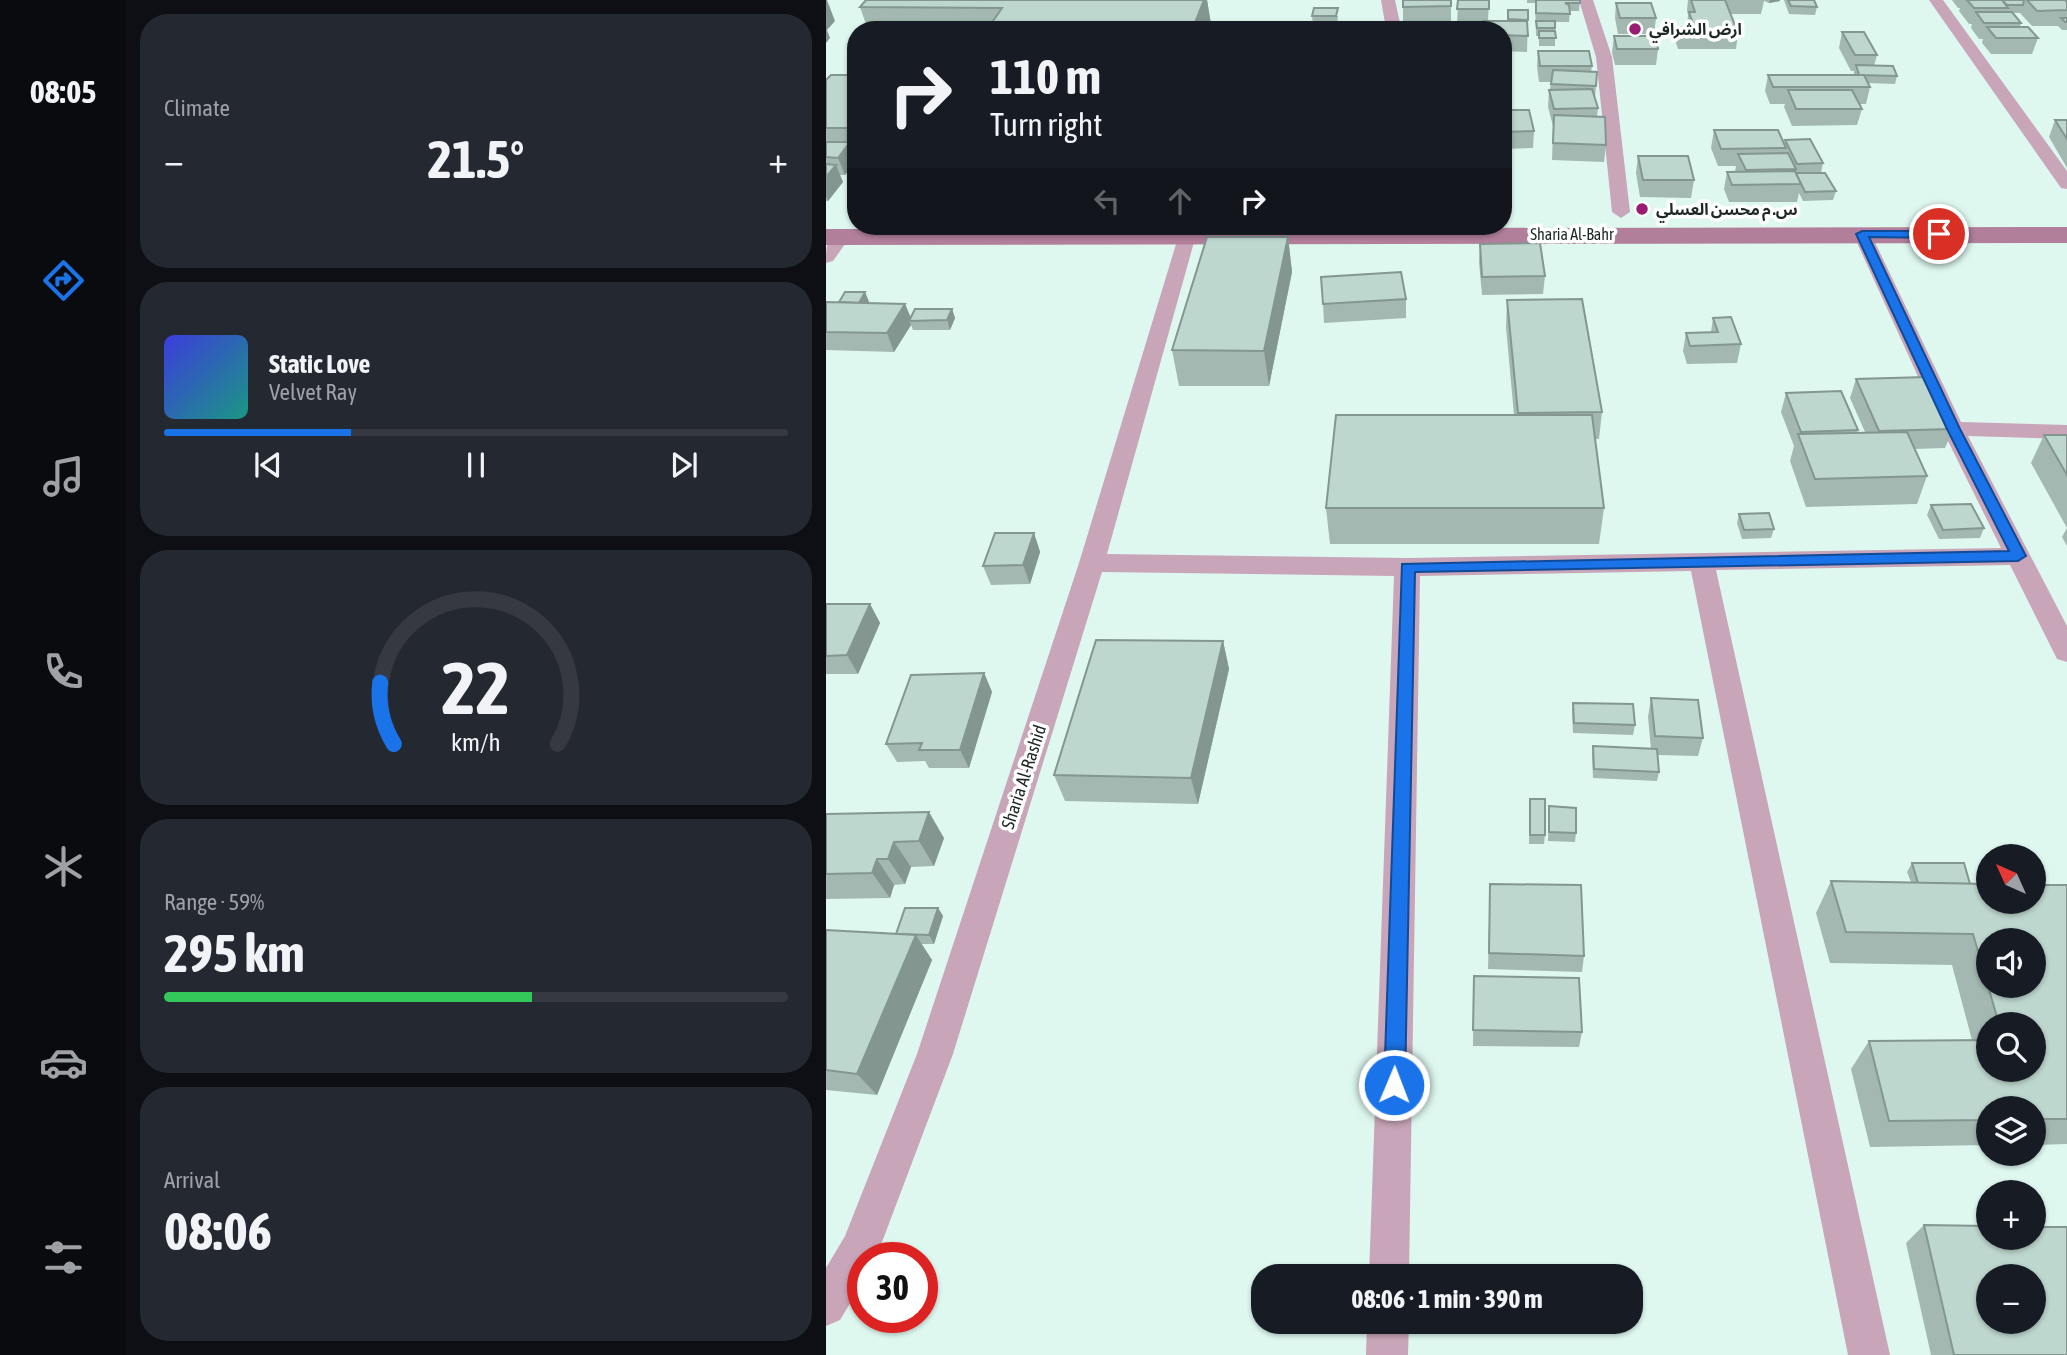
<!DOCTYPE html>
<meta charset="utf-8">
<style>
body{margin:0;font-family:"Asap Condensed","Noto Sans Arabic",sans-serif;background:#242831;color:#f1f3f6;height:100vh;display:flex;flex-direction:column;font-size:26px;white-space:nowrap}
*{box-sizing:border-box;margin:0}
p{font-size:23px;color:#9ea1a6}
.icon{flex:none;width:38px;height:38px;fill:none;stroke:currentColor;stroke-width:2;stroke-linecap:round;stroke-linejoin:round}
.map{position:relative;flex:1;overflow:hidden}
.sheet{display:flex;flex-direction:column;gap:14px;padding:14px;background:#0d0f14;width:700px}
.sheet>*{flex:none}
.guide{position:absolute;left:21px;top:21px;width:665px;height:214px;border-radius:28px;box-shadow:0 2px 5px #0004;background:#171b24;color:#f1f3f6;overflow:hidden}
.needle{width:46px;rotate:315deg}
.fabs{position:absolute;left:1150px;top:844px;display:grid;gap:14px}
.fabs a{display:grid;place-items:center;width:70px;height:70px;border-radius:50%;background:#171b24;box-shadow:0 2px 5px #0004;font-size:35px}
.speed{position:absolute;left:21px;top:1242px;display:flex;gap:14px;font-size:35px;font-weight:700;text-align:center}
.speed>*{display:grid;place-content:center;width:91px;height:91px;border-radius:50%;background:#171b24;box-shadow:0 2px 5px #0004;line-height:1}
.speed .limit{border:10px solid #d22;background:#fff;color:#111}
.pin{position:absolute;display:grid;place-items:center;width:60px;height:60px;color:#fff;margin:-30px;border:4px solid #fff;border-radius:50%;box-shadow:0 2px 7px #0007}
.me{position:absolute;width:77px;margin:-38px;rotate:1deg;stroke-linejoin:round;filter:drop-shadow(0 0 5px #0008)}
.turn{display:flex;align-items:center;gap:24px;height:147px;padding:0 28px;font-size:32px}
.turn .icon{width:91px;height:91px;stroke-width:2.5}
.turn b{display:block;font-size:49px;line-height:60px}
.lanes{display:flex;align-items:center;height:66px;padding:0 28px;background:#0003;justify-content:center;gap:35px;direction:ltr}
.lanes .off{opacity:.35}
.big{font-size:52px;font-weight:700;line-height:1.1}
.sheet .card{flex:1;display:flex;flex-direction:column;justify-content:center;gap:10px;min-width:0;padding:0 24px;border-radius:28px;background:#242831}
.sheet .dial{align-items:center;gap:0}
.dial svg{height:182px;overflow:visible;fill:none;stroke:#363941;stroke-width:7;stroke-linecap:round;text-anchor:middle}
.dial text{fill:#f1f3f6;stroke:none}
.song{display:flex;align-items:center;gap:21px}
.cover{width:84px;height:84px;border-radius:10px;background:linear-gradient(135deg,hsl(240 70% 55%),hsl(170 70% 35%))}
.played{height:7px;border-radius:4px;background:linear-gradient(90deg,#1a73e8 30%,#363941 30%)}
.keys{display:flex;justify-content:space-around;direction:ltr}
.heat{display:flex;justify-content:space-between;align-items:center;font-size:38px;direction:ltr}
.charge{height:10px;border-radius:5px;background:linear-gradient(90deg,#34c759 59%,#363941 0)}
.trip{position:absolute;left:425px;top:1264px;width:392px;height:70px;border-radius:28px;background:#171b24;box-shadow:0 2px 5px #0004;font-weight:700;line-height:70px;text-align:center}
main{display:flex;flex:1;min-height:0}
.tab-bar{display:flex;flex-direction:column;width:126px;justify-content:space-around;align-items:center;background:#090b0e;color:#9ea1a6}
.tab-bar .icon{width:49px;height:49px}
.tab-bar .selected{color:#1a73e8}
.tab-bar b{font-size:32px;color:#f1f3f6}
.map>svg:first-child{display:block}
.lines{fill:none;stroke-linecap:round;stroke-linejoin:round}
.street{fill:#c8a5b8;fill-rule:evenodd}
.secondary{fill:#b27f9b;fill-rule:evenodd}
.wall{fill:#a3b8b1;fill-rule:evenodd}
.shaded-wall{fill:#849690}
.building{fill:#bdd6ce;stroke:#849690;stroke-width:2;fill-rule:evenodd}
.route{fill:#1a73e8;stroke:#114b97;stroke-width:2}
.poi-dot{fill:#991b72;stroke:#fff;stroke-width:2.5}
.labels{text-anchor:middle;stroke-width:7;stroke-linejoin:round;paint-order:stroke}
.far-poi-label{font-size:16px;font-weight:bold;fill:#1e2825;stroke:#fff;text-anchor:start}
.far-street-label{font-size:16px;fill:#1e2825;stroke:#fff}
.street-label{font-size:18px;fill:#1e2825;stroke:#fff}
</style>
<main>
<nav class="tab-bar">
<b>08:05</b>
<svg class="icon selected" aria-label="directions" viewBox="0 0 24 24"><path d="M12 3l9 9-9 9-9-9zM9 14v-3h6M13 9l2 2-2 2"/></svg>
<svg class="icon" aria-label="music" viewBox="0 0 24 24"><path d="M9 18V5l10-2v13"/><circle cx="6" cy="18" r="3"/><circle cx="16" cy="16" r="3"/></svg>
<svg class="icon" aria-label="phone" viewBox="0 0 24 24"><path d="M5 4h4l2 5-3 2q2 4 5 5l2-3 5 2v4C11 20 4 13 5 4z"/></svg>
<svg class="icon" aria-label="climate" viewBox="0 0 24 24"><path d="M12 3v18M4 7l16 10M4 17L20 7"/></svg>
<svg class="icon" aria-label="car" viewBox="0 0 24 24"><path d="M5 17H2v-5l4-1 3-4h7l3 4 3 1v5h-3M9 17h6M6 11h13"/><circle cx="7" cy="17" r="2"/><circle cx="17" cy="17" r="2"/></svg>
<svg class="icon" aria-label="filters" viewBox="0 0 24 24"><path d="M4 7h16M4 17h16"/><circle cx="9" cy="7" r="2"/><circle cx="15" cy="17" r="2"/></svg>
</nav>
<section class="sheet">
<div class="card"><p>Climate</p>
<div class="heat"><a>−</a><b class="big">21.5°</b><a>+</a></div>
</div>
<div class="card">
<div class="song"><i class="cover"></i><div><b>Static Love</b><p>Velvet Ray</p></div></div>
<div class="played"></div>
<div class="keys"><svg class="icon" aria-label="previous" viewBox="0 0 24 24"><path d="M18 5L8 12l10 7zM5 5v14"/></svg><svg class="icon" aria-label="pause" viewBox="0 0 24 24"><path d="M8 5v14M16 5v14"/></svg><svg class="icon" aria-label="next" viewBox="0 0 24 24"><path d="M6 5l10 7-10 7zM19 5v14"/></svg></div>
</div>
<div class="card dial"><svg viewBox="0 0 100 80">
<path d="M14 69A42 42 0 1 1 86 69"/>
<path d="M14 69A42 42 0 0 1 8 42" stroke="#1a73e8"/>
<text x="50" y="56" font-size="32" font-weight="700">22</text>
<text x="50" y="72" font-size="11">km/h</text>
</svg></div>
<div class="card"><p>Range · 59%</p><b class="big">295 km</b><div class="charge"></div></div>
<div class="card"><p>Arrival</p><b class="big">08:06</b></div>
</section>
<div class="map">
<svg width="1241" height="1355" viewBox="0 0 1241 1355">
<rect width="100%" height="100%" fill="#def8f0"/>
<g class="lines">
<g class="street">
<polygon points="555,0 569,0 574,23 645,23 652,27 650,30 391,29 398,25 559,23"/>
<polygon points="753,0 767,0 786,57 804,212 795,218 786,212 770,57"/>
<polygon points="1103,0 1117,0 1241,171 1241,189 1235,188"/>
<polygon points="1036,228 1045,234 1135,422 1241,425 1241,439 1142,436 1241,626 1241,662 1231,659 1184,565 890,570 1064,1355 1022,1355 865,571 594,576 583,1276 543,1276 568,576 276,572 127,1054 50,1258 37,1258 37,1282 14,1320 0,1326 0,1268 19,1236 91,1054 253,563 354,231 361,229 370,235 281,554 581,558 1175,548 1116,429 1027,234"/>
<path d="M15 231 24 237 7 261 0 263C0 249 0 235 15 231Z"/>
<polygon points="541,1321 583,1321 582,1355 540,1355"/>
</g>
<polygon class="secondary" points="1241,227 1241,243 0,245 0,229"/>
</g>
<g class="wall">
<polygon points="40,0 381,0 386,30 42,30 34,7"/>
<rect x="577" y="0" width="48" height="22"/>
<polygon points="632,0 663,0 662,21 682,21 682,10 702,20 701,52 677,51 677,30 656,25 631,25"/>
<polygon points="701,0 754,0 753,11 744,11 743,22 729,22 729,46 713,46 713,36 710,36 709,3 701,3"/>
<polygon points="862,0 954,0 954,1 943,3 938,1 935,14 905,14 912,33 910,49 852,49 850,43 853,27 861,27 862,15 861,10"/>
<polygon points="958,0 988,0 991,7 989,15 963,14"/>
<polygon points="1126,0 1241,0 1241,30 1236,30 1232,26 1206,26 1194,13 1187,13 1195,23 1194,27 1212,38 1206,54 1165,54 1156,43 1157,39 1153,39 1145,28 1146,24 1143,24 1133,11 1134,8 1132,8"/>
<polygon points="790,3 830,18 828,34 792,34 789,18"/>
<polygon points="486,16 512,16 511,24 487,24"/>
<polygon points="1016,32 1051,55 1048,66 1071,76 1069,84 1042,83 1044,87 1040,104 1033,104 1036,109 1031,125 966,126 958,107 959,104 944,104 939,91 942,75 1028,75 1028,71 1025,71 1013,48"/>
<polygon points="788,36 832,49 830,65 789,65 786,52"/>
<polygon points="712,51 766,66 765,72 771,72 769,99 772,108 771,116 780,145 778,162 726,160 727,126 722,107 723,90 724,90 725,82 713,82 711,67"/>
<polygon points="30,60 30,153 29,153 30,161 19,175 14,175 17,182 2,201 0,201 0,80 26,75 23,67"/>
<polygon points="677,110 708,131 707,148 677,149"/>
<polygon points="1229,120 1241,120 1241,168 1223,137"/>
<polygon points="888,130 958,144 959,140 997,163 995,173 1010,191 1007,200 977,201 973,193 971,202 903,202 898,189 901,172 909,172 910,166 892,166 885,148"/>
<polygon points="812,156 868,180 865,198 814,197 810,173"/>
<polygon points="462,237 466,272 443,386 353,386 346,350"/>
<polygon points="654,244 719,276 717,294 656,295 653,262"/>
<polygon points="39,292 43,302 42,303 79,304 85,318 126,309 129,318 124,330 87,330 85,325 68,352 0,350 0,302 13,302"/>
<polygon points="580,299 580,318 498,323 497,304"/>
<polygon points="681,300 776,412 773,439 769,439 778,508 773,544 504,544 500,508 688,415 680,327"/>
<polygon points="887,318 915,344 911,363 861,364 857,351 860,333 885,332"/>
<polygon points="1030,379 1127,429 1119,448 1089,449 1101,476 1091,504 980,507 964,461 968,446 955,412 960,393 1032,430 1031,433 1039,432 1024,398"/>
<polygon points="1218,435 1241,435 1241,546 1236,537 1241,528 1205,463"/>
<polygon points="1105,505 1158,528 1154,538 1113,539 1101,515"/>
<polygon points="913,514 948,529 945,538 916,539 911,523"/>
<polygon points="208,533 214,552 204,584 165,585 157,566"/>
<polygon points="0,604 44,604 54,623 32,674 0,674"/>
<polygon points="397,641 403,669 372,804 239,801 228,775"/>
<polygon points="158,673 166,692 143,768 103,768 99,761 71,762 60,744"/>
<polygon points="825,698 877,738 872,756 832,755 833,772 831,781 767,778 766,755 767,746 825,749 822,717"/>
<polygon points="747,703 809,725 807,735 747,733 746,712"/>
<polygon points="704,799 719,835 718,844 703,844"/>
<polygon points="723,806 750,833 749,842 722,841"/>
<polygon points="0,814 118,838 108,866 85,867 79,884 68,885 64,898 0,899"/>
<path d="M1086 863 1144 884 1241 885V1144L1208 1145V1108H1162V1145L1044 1147 1025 1069 1043 1041 1146 1040 1126 965 1004 963 990 913 1005 881 1085 882 1081 872ZM1162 1024H1208L1162 1069Z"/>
<polygon points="664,884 758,956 756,972 662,969"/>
<polygon points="112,908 117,916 108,944 95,944 106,960 51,1095 0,1090 0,930 70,934"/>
<polygon points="648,976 756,1032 753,1047 647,1046"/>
<polygon points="1098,1225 1241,1355 1105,1355 1080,1243"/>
</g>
<g class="shaded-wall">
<polygon points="0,0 1,0 9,21 1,30 4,38 0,43"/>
<polygon points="378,0 381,0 386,30 369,30 368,25"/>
<polygon points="944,0 954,0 954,1 943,3"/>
<polygon points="30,120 30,147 23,128"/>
<polygon points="24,142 30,156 30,161 19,175 12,158"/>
<polygon points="10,165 17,182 2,201 0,196 0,177"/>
<polygon points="462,237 466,272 443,386 438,351"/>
<polygon points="39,292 43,302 35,315 31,306"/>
<polygon points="79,304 86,321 83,321 85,325 68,352 61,333"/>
<polygon points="126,309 129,318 124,330 121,320"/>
<polygon points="208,533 214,552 204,584 197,565"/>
<polygon points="44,604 54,623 32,674 21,655"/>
<polygon points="397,641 403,669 372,804 365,778"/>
<polygon points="158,673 166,692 143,768 134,750"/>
<polygon points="103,812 118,838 108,866 93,841"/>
<polygon points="68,842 85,867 79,884 62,859"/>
<polygon points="51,859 68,885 64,898 46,873"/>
<polygon points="112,908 117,916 108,944 103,935"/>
<polygon points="90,935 106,960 51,1095 31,1074"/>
</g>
<g class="building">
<polygon points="40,0 378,0 368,25 165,24 176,8 34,7"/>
<polygon points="577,0 625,0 625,6 577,7"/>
<polygon points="632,0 663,0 663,9 631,9"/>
<polygon points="710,0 754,0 754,3 739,3 743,5 744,14 710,13"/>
<polygon points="865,0 899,0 912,33 854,33 853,27 868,27 863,12 869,12"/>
<polygon points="962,0 988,0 991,7 965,6"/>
<polygon points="1141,0 1176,0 1182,8 1148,8"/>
<polygon points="1176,0 1198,0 1197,5 1181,5"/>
<polygon points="1201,0 1239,0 1241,2 1241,10 1211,11"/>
<polygon points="790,3 825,3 830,18 794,18"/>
<polygon points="488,8 512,8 510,16 486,16"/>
<polygon points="682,10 702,10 702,20 682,19"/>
<polygon points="1150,12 1186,12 1195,23 1158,23"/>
<polygon points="1235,18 1241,18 1241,22 1239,22"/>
<polygon points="657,21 701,21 702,36 677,35 677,30 656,30"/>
<polygon points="710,21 729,21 729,28 711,28"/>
<polygon points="524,23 570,23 569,30 523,30"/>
<polygon points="1161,27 1202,27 1212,38 1170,38"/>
<polygon points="713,31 729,31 730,38 713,38"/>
<polygon points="1016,32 1038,32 1051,55 1029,55"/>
<polygon points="788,36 829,36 832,49 791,49"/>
<polygon points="712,51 763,51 766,66 714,66"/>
<polygon points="29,60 30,60 30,67 23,67"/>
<polygon points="1030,65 1067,66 1071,76 1033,75"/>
<polygon points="727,70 771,72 770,86 725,84"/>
<polygon points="5,75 30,75 30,120 23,128 0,128 0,80"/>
<polygon points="942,75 1038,75 1044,87 947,87"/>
<polygon points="766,89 772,108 728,109 723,90"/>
<polygon points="962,90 1026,90 1036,109 970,109"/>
<polygon points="677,110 703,110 708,131 677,132"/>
<polygon points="728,115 779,117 780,145 727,143"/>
<polygon points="1229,120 1241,120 1241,139"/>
<polygon points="888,130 952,130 960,148 895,149"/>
<polygon points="984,139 997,163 971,164 959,140"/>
<polygon points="0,142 24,142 12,158 0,157"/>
<polygon points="962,153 970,169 920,170 912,154"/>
<polygon points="812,156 862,156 868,180 817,180"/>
<polygon points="0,164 10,165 0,177"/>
<polygon points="969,171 975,184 906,185 901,172"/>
<polygon points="970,173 999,173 1010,191 979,192"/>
<polygon points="381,237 462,237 438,351 346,350"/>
<polygon points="714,243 719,276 656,277 654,244"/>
<polygon points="575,272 580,299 497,304 495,277"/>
<polygon points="19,292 39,292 33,303 13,302"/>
<polygon points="756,299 776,412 692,413 681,300"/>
<polygon points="0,302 79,304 61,333 0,332"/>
<polygon points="89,309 126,309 121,320 83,321"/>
<polygon points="905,317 915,344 864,346 860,333 892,332 887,318"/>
<polygon points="1100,377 1127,429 1053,431 1030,379"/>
<polygon points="1015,391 1032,430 975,432 960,393"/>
<polygon points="510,415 766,415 778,508 500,508"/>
<polygon points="1081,432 1101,476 989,479 972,434"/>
<polygon points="1218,435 1241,435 1241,475"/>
<polygon points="1145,504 1158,528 1117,530 1105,505"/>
<polygon points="943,513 948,529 918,530 913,514"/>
<polygon points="169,533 208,533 197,565 157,566"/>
<polygon points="0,604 44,604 21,655 0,656"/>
<polygon points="270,640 397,641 365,778 228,775"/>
<polygon points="158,673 134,750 93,750 96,743 60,744 85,675"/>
<polygon points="825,698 872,700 877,738 829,736"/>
<polygon points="747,703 807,704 809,725 748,723"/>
<polygon points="767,746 831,749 833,772 768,769"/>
<rect x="704" y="799" width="15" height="36"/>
<polygon points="723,806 750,808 750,833 723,832"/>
<polygon points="103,812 93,841 68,842 62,859 51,859 46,873 0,874 0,814"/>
<polygon points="1086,863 1138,863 1144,884 1092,883"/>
<path d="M1005 881 1162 884V901H1208V885H1241V1119H1208V1108H1162V1120L1063 1121 1043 1041 1162 1040V1069H1208V1024H1173L1147 934 1020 932ZM1162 940H1208V985H1162Z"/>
<polygon points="664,884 755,885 758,956 663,953"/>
<polygon points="79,908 112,908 103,935 70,934"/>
<polygon points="0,930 90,935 31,1074 0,1070"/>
<polygon points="648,976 753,978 756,1032 647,1030"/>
<path d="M1098 1225 1162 1226V1237H1208V1227H1241V1355H1128ZM1162 1276H1208V1321H1162Z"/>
</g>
<polygon class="route" points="1036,231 1113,231 1118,234 1113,238 1043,237 1134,429 1200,556 1192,561 589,572 579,1085 576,1092 568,1095 561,1092 558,1085 576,564 1183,551 1121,429 1030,234"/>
<g class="poi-dot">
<circle cx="809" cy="29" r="7"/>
<circle cx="816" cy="209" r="7"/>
</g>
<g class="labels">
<g class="far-poi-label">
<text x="823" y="35">ارض الشرافي</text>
<text x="830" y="215">س. م محسن العسلي</text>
</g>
<g class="far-street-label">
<text x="746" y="240">Sharia Al-Bahr</text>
</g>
<g class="street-label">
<text transform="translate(198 777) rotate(-72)" y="6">Sharia Al-Rashid</text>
</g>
</g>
</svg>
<div class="fabs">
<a><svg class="needle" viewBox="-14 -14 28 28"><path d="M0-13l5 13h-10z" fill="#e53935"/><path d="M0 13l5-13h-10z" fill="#9ea1a6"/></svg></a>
<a><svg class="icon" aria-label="sound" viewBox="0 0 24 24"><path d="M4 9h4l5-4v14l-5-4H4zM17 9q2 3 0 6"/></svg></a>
<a><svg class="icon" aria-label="search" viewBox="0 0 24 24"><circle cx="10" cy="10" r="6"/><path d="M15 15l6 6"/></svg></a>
<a><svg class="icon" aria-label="layers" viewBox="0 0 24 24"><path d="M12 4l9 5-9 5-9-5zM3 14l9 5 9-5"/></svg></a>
<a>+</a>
<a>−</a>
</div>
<div class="speed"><div class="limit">30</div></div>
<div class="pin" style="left:1113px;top:234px;background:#d93025"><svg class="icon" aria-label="arrive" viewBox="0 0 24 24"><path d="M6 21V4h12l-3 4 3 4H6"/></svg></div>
<svg class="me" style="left:568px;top:1085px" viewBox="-20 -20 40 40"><circle r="17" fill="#1a73e8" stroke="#fff" stroke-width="3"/><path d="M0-11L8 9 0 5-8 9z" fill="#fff"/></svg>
<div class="trip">08:06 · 1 min · 390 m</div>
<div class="guide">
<div class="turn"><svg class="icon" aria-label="right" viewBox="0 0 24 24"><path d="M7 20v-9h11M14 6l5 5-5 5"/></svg><div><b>110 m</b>Turn right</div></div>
<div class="lanes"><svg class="icon off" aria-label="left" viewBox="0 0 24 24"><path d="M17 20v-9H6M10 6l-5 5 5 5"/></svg><svg class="icon off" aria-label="ahead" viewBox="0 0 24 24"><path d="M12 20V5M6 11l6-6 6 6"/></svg><svg class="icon" aria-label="right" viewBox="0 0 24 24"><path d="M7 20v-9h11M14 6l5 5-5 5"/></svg></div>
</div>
</div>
</main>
